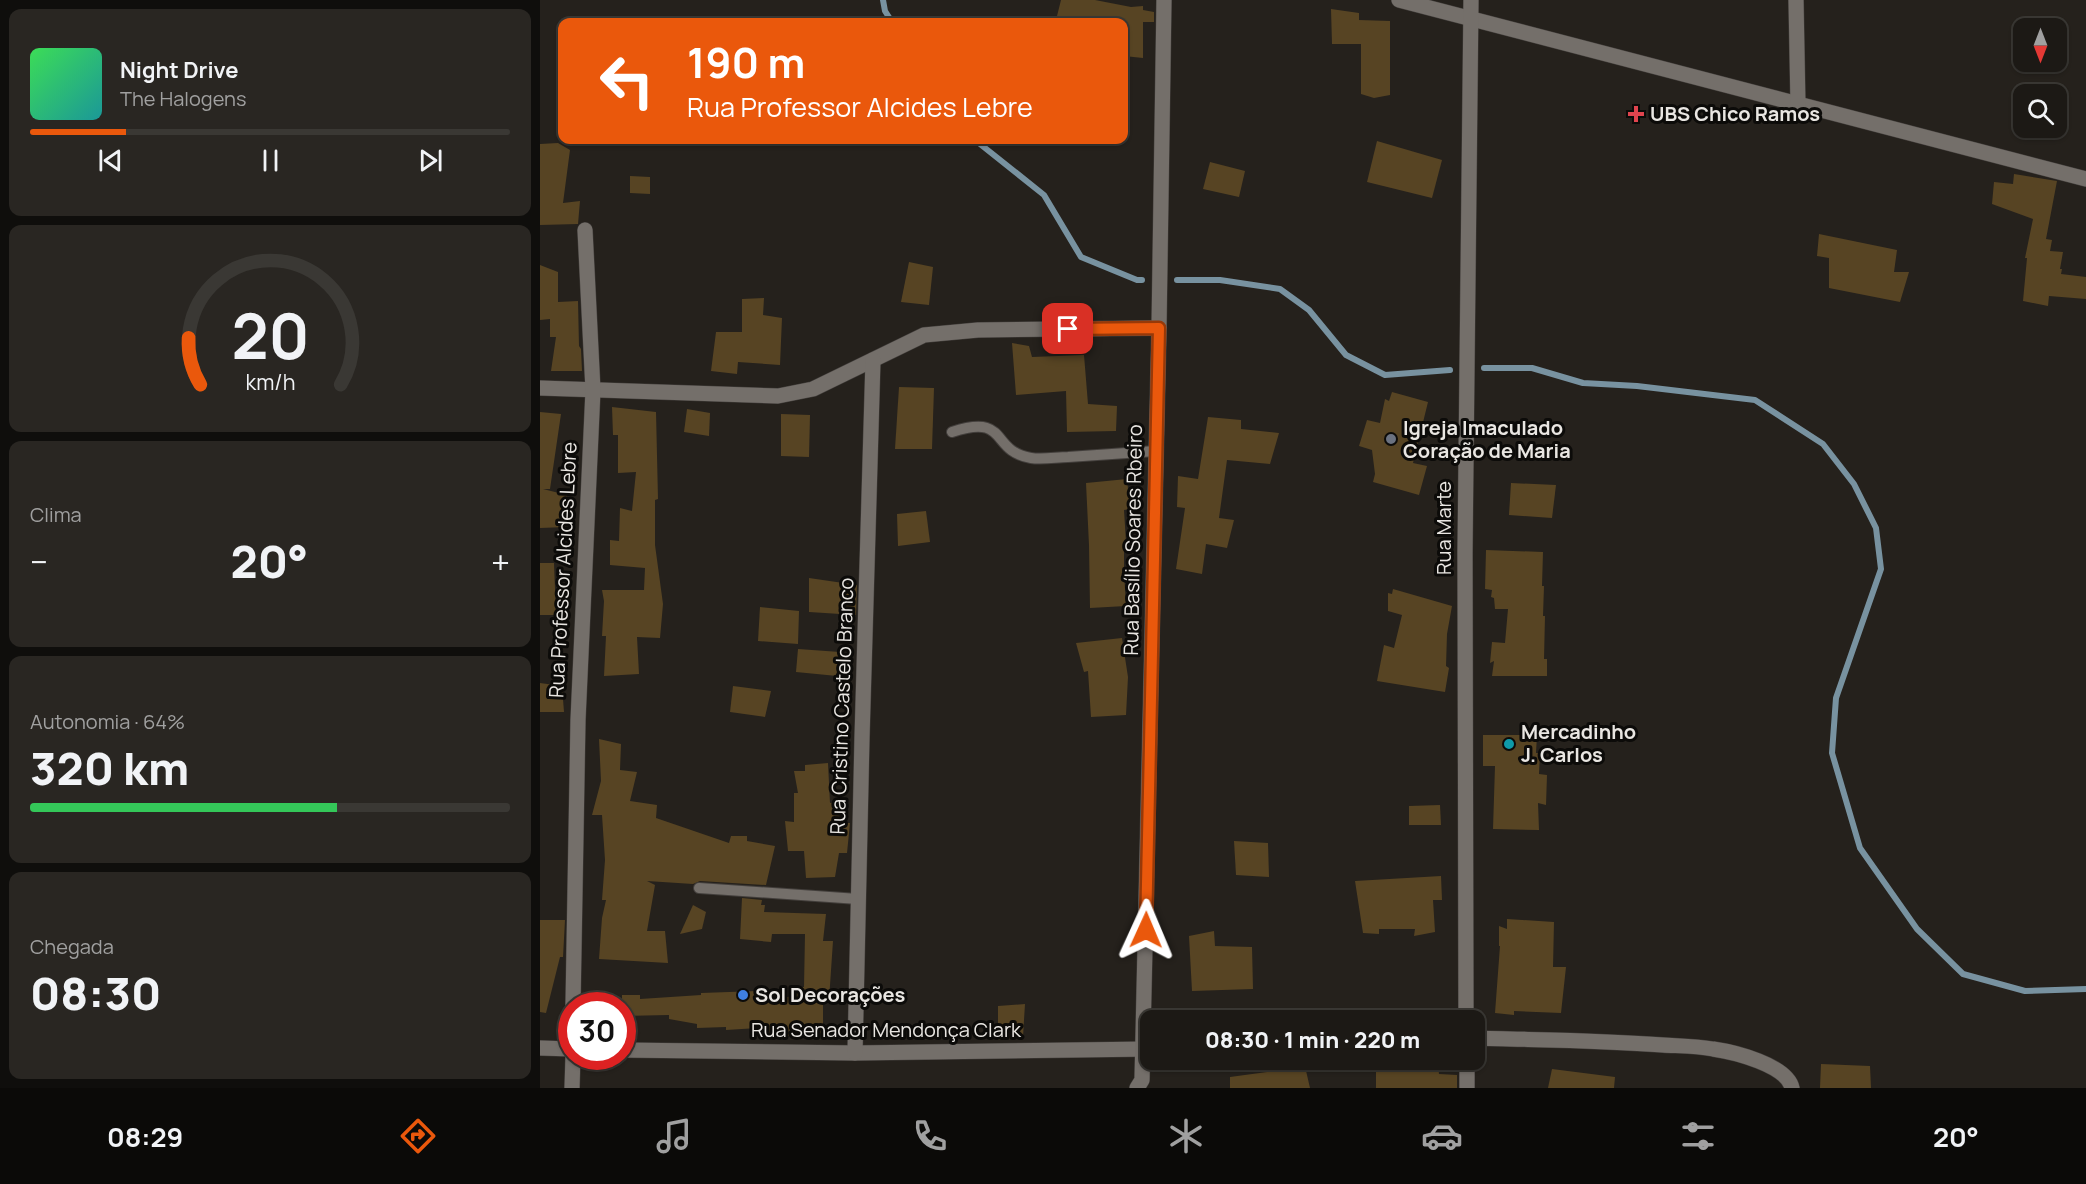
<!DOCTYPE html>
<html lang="pt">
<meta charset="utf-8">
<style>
body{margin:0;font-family:Manrope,sans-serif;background:#292622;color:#f1f3f6;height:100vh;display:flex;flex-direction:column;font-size:22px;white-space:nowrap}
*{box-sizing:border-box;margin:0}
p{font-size:20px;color:#a0a0a0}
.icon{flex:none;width:33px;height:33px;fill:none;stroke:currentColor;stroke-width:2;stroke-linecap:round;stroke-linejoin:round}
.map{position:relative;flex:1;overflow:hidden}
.details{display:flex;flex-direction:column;gap:9px;padding:9px;background:#0f0e0c;width:540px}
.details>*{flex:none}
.top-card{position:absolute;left:18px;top:18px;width:570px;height:126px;border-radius:12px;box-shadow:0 2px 4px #0004,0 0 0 2px #3a3834;background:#ea580c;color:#fff;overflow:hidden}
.needle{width:39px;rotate:180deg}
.fabs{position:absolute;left:1473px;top:18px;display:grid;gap:12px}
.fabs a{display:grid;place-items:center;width:54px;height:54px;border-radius:12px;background:#1c1915;box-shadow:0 2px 4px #0004,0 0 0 2px #3a3834;font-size:30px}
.speed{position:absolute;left:18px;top:992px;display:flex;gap:12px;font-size:30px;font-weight:700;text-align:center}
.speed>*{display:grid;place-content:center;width:78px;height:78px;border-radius:50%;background:#1c1915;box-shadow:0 2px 4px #0004,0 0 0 2px #3a3834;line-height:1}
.speed .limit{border:9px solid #d22;background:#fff;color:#111}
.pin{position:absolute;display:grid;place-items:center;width:51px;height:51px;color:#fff;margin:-26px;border-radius:12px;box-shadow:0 3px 9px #0006}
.me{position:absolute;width:66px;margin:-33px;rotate:1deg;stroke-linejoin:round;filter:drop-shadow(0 0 4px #0008)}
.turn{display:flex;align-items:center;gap:21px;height:126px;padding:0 30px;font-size:27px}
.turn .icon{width:78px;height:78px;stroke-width:2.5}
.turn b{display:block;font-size:42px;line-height:51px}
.big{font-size:45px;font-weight:800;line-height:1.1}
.details .tile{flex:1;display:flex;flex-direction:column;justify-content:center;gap:9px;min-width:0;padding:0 21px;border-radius:12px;background:#292622}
.details .dial{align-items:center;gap:0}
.dial svg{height:156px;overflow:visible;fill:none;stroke:#3a3834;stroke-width:7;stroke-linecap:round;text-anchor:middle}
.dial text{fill:#f1f3f6;stroke:none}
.song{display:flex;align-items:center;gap:18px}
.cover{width:72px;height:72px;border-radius:9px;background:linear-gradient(135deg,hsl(130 70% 55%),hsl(180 70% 35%))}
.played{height:6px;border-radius:3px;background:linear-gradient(90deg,#ea580c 20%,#3a3834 20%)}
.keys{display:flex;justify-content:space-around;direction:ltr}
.heat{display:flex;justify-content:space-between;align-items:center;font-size:33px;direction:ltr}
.charge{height:9px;border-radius:4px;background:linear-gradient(90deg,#34c759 64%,#3a3834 0)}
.trip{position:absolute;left:600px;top:1010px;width:345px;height:60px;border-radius:12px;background:#1c1915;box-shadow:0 2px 4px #0004,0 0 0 2px #3a3834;font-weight:800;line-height:60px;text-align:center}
.dock{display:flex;height:96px;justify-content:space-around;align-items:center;background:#0b0a08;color:#a0a0a0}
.dock .icon{width:42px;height:42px}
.dock .current{color:#ea580c}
.dock b{font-size:27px;color:#f1f3f6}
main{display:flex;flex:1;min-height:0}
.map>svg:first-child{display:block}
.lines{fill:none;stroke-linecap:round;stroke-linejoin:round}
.stream{stroke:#7892a0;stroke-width:6}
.building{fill:#574423}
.service-casing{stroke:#433f3c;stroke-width:12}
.minor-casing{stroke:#433f3c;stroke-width:16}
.service{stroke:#746f6a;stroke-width:10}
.minor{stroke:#746f6a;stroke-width:15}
.route-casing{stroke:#983908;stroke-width:15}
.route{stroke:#ea580c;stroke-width:10}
.health-dot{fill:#e0444e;stroke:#0c0b09;stroke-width:2}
.worship-dot{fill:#6b7280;stroke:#0c0b09;stroke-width:2}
.culture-dot{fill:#0f9aa8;stroke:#0c0b09;stroke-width:2}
.shop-dot{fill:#3f7fe0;stroke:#0c0b09;stroke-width:2}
.labels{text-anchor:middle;stroke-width:6;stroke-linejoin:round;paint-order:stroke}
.poi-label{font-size:20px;font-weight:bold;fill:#e9e6e2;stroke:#0c0b09;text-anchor:start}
.street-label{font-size:20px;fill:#e9e6e2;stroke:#0c0b09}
</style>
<main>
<section class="details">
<div class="tile">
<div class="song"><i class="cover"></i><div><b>Night Drive</b><p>The Halogens</p></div></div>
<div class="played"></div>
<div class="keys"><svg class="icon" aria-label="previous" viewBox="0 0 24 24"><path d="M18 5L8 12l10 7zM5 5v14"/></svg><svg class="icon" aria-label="pause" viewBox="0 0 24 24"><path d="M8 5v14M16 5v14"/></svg><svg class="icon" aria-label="next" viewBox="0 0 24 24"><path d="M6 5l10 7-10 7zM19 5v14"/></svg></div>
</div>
<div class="tile dial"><svg viewBox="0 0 100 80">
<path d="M14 69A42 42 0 1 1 86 69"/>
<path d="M14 69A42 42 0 0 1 8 45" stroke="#ea580c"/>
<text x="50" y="56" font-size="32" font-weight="700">20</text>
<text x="50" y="72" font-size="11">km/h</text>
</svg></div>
<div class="tile"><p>Clima</p>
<div class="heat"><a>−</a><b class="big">20°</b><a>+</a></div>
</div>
<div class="tile"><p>Autonomia · 64%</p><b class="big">320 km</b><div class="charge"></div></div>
<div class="tile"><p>Chegada</p><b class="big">08:30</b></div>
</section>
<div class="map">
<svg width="1546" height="1088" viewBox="0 0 1546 1088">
<rect width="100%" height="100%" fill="#25211c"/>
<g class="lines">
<g class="stream">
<polyline points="343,0 345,11 352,22"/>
<polyline points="435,140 504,195 541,257 597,280 602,280"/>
<polyline points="637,280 680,280 740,289 769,310 806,355 845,375 910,370"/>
<polyline points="944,368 992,368 1043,383 1097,386 1215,400 1283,444 1314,484 1336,528 1341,569 1296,698 1292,753 1320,848 1377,929 1423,974 1485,991 1546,989"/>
</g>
</g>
<g class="building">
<polygon points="521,0 555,0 591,7 603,6 603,10 614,12 614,22 603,22 603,58 584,56 584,22 542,22 517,16"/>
<polygon points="791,9 819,13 819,20 850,21 850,95 834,98 821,94 821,44 792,44"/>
<polygon points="837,141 902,160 892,198 827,182"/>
<polygon points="18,143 30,150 23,203 40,201 38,224 0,225 0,144"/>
<polygon points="670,162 705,171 699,197 663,189"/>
<polygon points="1474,174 1517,181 1506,239 1512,240 1510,251 1523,252 1520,269 1522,269 1521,274 1546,277 1546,299 1509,296 1508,306 1483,301 1487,258 1485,258 1493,219 1452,204 1454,182 1473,184"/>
<polygon points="90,176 110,177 110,194 90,193"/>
<polygon points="1279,234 1357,250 1354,272 1369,272 1360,302 1289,288 1289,258 1277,256"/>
<polygon points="369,262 393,267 389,305 361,302"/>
<polygon points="0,265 18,272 18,302 38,301 39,346 41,349 42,371 11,371 16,337 10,337 10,319 0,320"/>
<polygon points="224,298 223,315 242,318 240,365 198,362 197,374 171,371 176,332 202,332 202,299"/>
<polygon points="472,343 489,346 492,357 544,355 548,404 577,406 576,431 527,432 526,391 476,395"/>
<polygon points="359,387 394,388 392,449 355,449"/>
<polygon points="852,392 888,402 873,463 887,466 879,495 833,482 835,474 832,450 819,446 827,420 840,423 845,399 849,401"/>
<polygon points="72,407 116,412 118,499 115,500 115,545 123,604 120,638 97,637 99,674 64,676 66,636 62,636 64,601 62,590 104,590 105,568 70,565 70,540 79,541 80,508 92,511 96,472 78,473 78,435 73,435"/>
<polygon points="147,409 170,413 169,436 144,432"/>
<polygon points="0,412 21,414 10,489 3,489 27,495 26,527 0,528"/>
<polygon points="241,414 270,415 269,457 241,456"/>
<polygon points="668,417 701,420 701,429 739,433 730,464 687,460 679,518 694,520 687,548 666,544 662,574 636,569 645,508 637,507 638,476 658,479"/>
<polygon points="587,479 590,509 584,510 586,542 584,542 584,572 586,606 550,608 549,545 546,483"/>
<polygon points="971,483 1016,485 1012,518 969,515"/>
<polygon points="386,511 390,542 358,546 357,514"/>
<polygon points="946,550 1003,552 1002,586 1004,586 1003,616 1005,616 1004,659 1007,659 1007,676 952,676 954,661 950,663 952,642 965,643 968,609 955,609 954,598 951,597 952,590 945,589"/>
<polygon points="0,563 14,563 16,615 0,615"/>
<polygon points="269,578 317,585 316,615 269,612"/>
<polygon points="853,589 912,606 907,634 906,666 909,668 905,692 837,681 844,645 854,648 862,615 848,611 848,593 852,594"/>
<polygon points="220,607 259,611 258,644 218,641"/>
<polygon points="582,638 588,677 586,715 551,717 548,671 544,672 536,643"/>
<polygon points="258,649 300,652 297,676 256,672"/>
<polygon points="0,683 22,686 24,712 0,712"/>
<polygon points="193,686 231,691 225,717 190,712"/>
<polygon points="943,735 997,735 996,753 1000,753 999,774 1007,775 1006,805 998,803 999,830 953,829 955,766 943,766"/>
<polygon points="59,739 81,744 80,770 97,772 90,801 117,805 116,818 189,843 191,836 207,836 207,841 235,846 226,885 160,881 153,884 107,881 115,885 107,931 125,931 128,963 59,959 62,918 66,900 62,900 65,860 62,815 52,815 61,781"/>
<polygon points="288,763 290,803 303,800 298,823 310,823 307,853 299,853 295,877 266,878 264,851 248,851 245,821 254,822 254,793 258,793 254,771 265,771 265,765"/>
<polygon points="900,805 901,825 869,825 869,806"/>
<polygon points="694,841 728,843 729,877 696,875"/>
<polygon points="901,876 902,900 893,900 895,932 874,936 875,929 839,929 839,934 823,933 815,881"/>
<polygon points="202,898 222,900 221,905 225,905 224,912 286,914 283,941 293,941 289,1000 283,1000 283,1033 250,1036 218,1035 218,1028 186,1030 186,1027 157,1028 157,1024 129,1019 129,1015 82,1016 82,995 100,995 100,999 161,995 161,993 217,991 217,1001 255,996 258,987 264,987 265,934 232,934 231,942 200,939"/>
<polygon points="153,905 166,912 162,929 140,934"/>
<polygon points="967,919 1014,922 1013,967 1026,967 1021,1013 974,1011 974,1015 955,1013 960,946 959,946 959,926 967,929"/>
<polygon points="0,920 25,920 23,957 20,957 6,1013 0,1012"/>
<polygon points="674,931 675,946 712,947 713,989 652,991 649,936"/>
<polygon points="485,1004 483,1037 458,1040 458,1006"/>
<polygon points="764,1062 770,1088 690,1088 690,1077 727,1072 726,1066"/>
<polygon points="898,1064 899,1074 917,1075 917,1088 836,1088 836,1070 880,1072 880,1066"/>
<polygon points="1281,1064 1330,1066 1331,1088 1280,1088"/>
<polygon points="1012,1069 1075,1077 1074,1088 1008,1088"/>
</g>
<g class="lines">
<g class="service-casing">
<g id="service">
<path d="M412 432C470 413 449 451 491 458 503 460 517 457 528 457 557 455 587 453 616 451"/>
<polyline points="159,888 318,899"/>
</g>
</g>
<g class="minor-casing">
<g id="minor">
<polyline points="859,0 1546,179"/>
<polyline points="1256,0 1258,105"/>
<polyline points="0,388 238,396 273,389 384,335 438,330 619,328"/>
<polyline points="33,1005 38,720 53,390 45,230"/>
<polyline points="926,1020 925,553 931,0"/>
<path d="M934 1038C997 1040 1060 1040 1123 1045 1140 1046 1157 1046 1173 1049 1194 1052 1247 1065 1252 1088"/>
<polyline points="0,1048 32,1049"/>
<polyline points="82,1050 315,1053 610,1049"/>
<polyline points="315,1053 322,738 333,360"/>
<polyline points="927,1059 927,1088"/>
<polyline points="32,1088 33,1056"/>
<polyline points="597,1088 602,1080 619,328 624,0"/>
</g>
</g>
<use href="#service" class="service"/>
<use href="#minor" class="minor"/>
</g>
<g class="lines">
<g class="route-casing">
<polyline id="route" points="528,329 619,328 606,930"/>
</g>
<use href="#route" class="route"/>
</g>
<path class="health-dot" d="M1093 105h6v6h6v6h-6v6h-6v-6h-6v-6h6z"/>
<circle class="worship-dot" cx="851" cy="439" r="6"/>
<circle class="culture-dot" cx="969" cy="744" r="6"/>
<circle class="shop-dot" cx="203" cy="995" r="6"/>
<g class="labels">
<g class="poi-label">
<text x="1110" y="121">UBS Chico Ramos</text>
<text x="863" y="435">Igreja Imaculado<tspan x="863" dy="23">Coração de Maria</tspan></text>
<text x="981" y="739">Mercadinho<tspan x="981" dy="23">J. Carlos</tspan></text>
<text x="215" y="1002">Sol Decorações</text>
</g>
<g class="street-label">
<text transform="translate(904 528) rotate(-90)" y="7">Rua Marte</text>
<text transform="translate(593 540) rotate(-89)" y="7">Rua Basílio Soares Rbeiro</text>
<text transform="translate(23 570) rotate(-87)" y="7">Rua Professor Alcides Lebre</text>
<text transform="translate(302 706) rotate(-88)" y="7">Rua Cristino Castelo Branco</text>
<text x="346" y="1037">Rua Senador Mendonça Clark</text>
</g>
</g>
</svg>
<div class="fabs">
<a><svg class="needle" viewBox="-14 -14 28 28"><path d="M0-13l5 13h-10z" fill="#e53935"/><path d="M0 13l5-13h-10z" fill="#a0a0a0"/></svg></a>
<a><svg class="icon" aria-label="search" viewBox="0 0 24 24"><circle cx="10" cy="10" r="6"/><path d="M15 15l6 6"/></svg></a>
</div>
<div class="speed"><div class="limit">30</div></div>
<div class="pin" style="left:528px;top:329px;background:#d93025"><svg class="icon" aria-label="arrive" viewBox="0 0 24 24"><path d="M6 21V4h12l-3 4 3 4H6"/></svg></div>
<svg class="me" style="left:606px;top:930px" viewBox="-20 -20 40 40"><path d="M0-17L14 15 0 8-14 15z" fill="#ea580c" stroke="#fff" stroke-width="4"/></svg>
<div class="trip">08:30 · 1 min · 220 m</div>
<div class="top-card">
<div class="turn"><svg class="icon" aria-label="left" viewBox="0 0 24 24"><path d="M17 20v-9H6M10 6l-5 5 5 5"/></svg><div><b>190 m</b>Rua Professor Alcides Lebre</div></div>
</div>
</div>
</main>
<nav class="dock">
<b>08:29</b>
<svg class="icon current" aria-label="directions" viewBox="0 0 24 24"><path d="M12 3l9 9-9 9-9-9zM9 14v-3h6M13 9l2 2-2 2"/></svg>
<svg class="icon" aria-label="music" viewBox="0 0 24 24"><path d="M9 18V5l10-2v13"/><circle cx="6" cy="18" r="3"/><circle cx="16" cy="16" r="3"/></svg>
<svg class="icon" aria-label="phone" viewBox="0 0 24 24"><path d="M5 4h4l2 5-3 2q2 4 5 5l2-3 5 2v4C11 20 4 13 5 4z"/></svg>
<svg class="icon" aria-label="climate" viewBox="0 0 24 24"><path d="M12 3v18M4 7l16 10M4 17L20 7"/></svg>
<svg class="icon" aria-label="car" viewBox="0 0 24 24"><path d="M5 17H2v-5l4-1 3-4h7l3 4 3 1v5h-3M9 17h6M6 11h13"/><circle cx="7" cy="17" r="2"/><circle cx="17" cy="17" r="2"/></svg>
<svg class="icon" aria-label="filters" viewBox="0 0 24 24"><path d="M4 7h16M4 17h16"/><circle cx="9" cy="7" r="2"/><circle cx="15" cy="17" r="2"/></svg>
<b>20°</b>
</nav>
